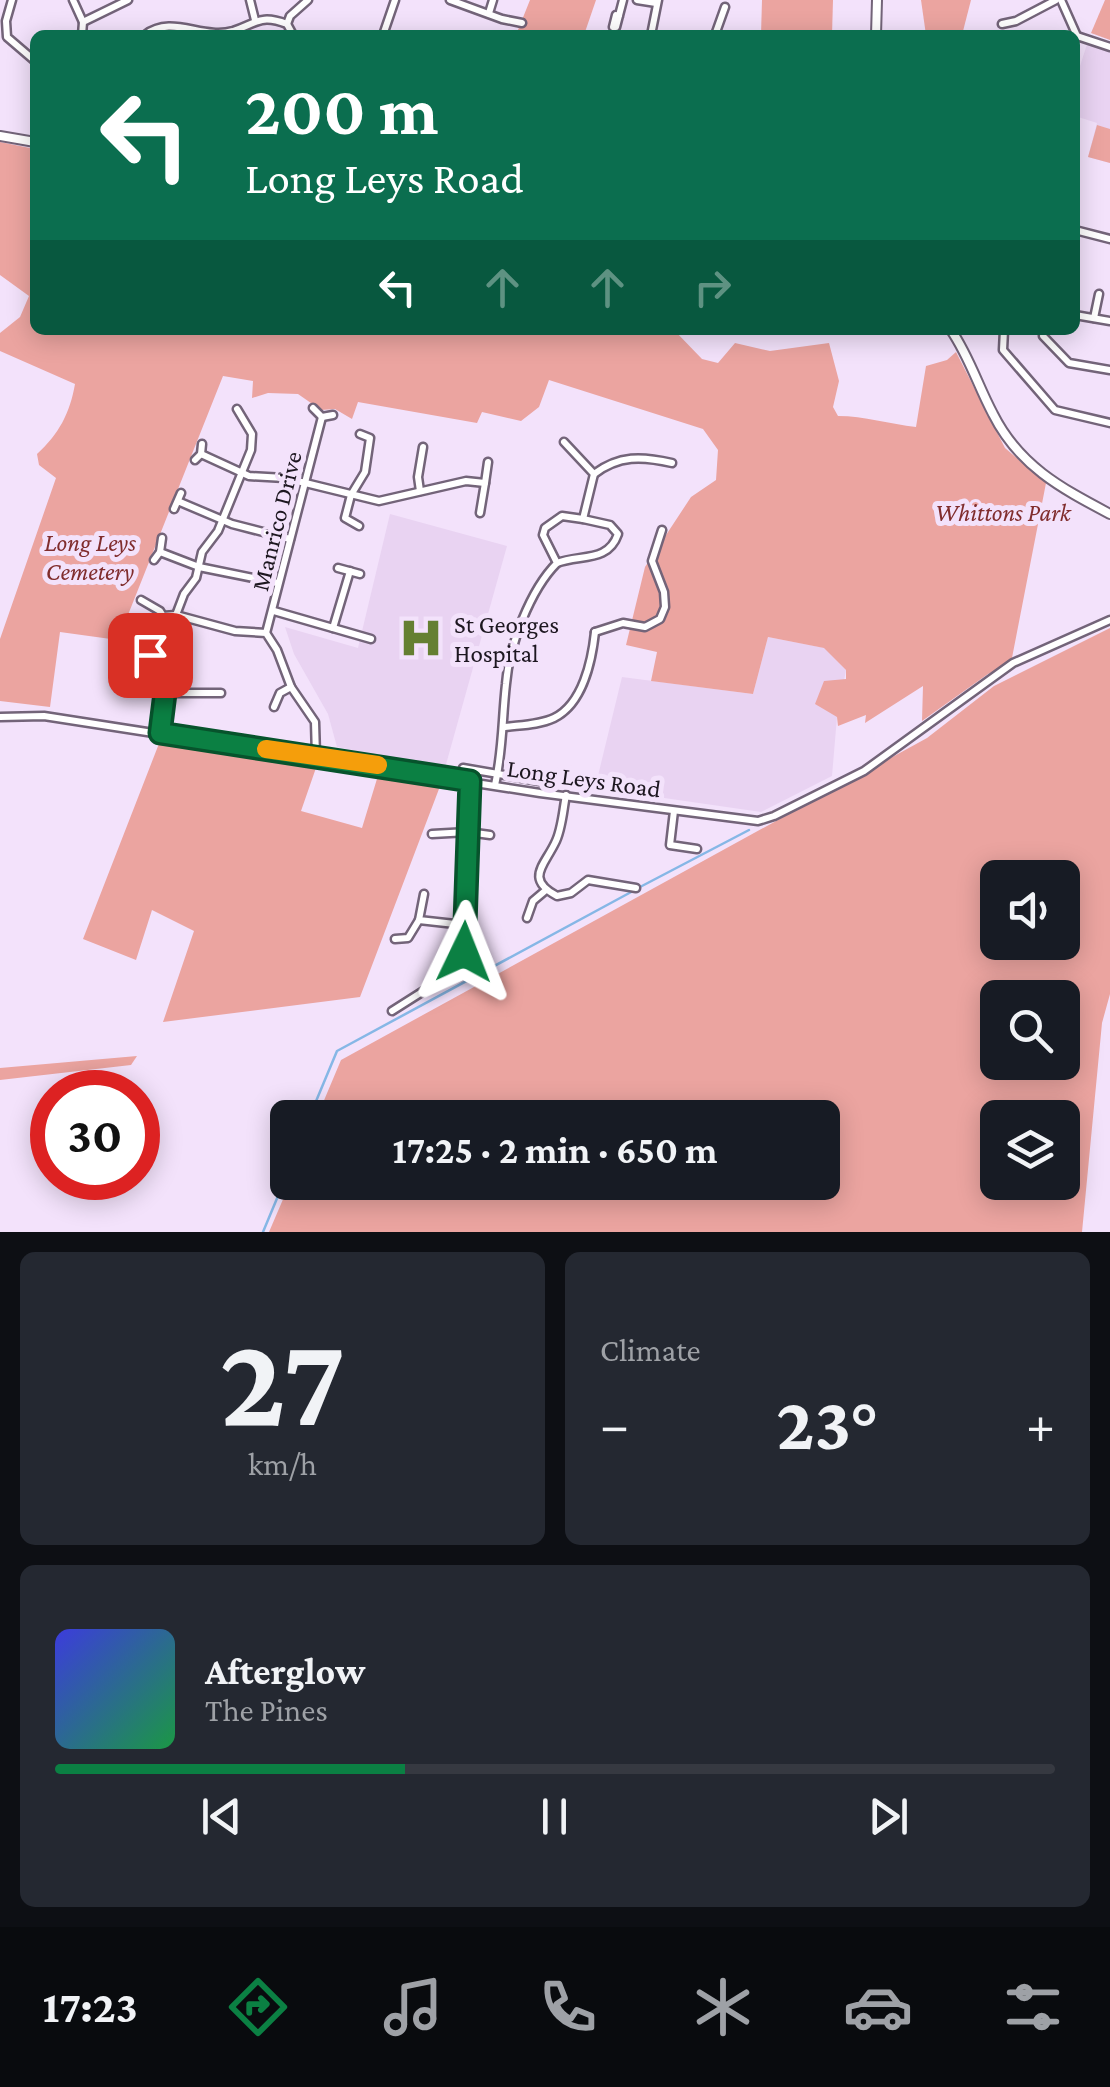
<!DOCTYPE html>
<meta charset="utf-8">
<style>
body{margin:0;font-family:"Crimson Pro",serif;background:#242831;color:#f1f3f6;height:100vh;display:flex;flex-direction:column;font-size:38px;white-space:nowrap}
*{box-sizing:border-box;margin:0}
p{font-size:32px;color:#9ea1a6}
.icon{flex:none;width:55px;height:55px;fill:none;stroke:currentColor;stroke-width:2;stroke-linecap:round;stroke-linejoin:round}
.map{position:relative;height:1232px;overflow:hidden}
.details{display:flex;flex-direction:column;gap:20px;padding:20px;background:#0d0f14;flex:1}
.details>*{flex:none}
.hud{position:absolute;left:30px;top:30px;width:1050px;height:305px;border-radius:15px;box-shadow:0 5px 25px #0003;background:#0b6e4f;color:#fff;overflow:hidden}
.buttons{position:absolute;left:980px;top:860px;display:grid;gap:20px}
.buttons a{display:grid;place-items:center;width:100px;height:100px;border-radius:15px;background:#171b24;box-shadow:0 5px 25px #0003;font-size:50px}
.speed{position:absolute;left:30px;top:1070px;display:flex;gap:20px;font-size:50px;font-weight:700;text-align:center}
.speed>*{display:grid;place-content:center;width:130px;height:130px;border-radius:50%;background:#171b24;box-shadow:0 5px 25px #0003;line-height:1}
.speed .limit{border:15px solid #d22;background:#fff;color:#111}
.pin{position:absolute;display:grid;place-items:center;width:85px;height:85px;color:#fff;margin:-42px;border-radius:20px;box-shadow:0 5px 15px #0006}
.me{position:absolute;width:110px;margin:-55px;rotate:2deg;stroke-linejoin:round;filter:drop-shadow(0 0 8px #0008)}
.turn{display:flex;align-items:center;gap:35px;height:210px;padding:0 50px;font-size:45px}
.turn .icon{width:130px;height:130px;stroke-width:2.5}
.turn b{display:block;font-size:70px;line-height:85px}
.lanes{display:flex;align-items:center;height:95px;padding:0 50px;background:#0003;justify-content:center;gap:50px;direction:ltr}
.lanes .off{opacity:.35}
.big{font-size:75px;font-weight:700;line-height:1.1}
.details .widget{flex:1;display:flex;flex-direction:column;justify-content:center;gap:15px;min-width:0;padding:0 35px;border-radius:15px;background:#242831}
.details .dial{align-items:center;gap:0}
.dial b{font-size:130px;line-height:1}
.song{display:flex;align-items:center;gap:30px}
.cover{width:120px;height:120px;border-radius:15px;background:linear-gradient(135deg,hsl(240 70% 55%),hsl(140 70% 35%))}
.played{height:10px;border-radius:5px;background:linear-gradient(90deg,#0b8043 35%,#363941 35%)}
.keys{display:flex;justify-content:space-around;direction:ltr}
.heat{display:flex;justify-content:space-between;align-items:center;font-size:55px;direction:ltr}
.details .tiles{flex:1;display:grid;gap:20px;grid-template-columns:1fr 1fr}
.widget:last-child{grid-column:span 2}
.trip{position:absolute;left:270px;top:1100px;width:570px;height:100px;border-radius:15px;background:#171b24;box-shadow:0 5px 25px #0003;font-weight:700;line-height:100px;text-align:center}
.dock{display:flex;height:160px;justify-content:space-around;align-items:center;background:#090b0e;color:#9ea1a6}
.dock .icon{width:70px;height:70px}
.dock .current{color:#0b8043}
.dock b{font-size:45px;color:#f1f3f6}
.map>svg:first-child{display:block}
.built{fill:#e9d3f2}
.green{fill:#eba4a0;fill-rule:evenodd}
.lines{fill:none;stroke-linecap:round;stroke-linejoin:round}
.stream{stroke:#86b7e6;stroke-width:2.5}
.minor-casing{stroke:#736479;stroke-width:11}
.major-casing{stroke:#736479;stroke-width:12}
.minor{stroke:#fff;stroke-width:6}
.major{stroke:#fff;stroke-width:8}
.route-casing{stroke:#07532c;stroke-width:25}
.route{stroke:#0b8043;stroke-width:18}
.slow{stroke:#f59e0b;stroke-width:18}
.labels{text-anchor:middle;stroke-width:10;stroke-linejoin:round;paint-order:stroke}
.park-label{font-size:25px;font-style:italic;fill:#802d2d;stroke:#f3e2fb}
.street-label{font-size:25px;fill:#1d1720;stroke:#f3e2fb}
.poi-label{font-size:25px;fill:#1d1720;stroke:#f3e2fb;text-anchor:start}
</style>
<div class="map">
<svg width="1110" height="1232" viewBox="0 0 1110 1232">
<rect width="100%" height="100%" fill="#f3e2fb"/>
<g class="built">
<polygon points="1087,44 1110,52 1110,163 1088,157 1097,123 1075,116 1075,82"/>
<polygon points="390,514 507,546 445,768 337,747 328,714 294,654 285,627 358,648"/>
<polygon points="768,637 825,648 846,670 837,717 832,776 761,812 595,788 622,677 753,694"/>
</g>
<g class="green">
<polygon points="530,0 596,0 584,35 516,35"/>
<polygon points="762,0 833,0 832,35 761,35"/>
<polygon points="921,0 971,0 962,35 926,35"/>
<polygon points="1105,0 1110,0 1110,40 1091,33"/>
<polygon points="1097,125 1110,129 1110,163 1088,157"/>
<path d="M0 142 35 149V330H674L702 359 718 363 735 343 770 351 829 343 839 381 833 407 838 416C864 416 890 424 916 427L926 366 947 360 956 352 1005 448 1046 483 1011 663 988 674 922 721 923 686 865 723 866 715 838 726 837 717 815 704 824 681 846 679V670L824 648 768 637 753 694 651 681 657 652 626 645 645 567 691 497 716 480 718 450 703 429 549 380 539 407 521 421 482 412 477 423 358 402 352 419 335 409 321 410 298 394 268 393 252 398 253 381 223 376 118 640 60 632 50 707 0 701V639L56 478 39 465 37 454C59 434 70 413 75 384L0 351V333L20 317 29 296 0 275Z"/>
<path d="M1110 628V994L1102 1023 1082 1232H269L290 1183 822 1182V1118L317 1117 341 1060 927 738 994 686ZM998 878H1062V942H998ZM998 998H1062V1062H998ZM998 1118H1062V1182H998Z"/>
<polygon points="160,741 317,765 301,811 362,828 380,769 442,781 360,997 163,1022 194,931 152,910 136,960 83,939"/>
<polygon points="137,1056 131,1065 0,1080 0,1068"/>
</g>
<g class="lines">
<g class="stream">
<polyline points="640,887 749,830"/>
<polyline points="309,1118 337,1051 633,891"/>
<polyline points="263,1232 288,1172"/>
</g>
<g class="minor-casing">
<g id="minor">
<polyline points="12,0 6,21 7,37 35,61"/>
<polyline points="73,0 83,22 82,35"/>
<polyline points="250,0 255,20"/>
<polyline points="450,0 502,19 522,23"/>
<polyline points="637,0 656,3"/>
<polyline points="1061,0 1077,36"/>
<polyline points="489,13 493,0"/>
<polyline points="619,16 616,15 613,27 616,27 623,0"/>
<polyline points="83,22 128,0"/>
<polyline points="287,24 290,16 308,0"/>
<polyline points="1002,24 1016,21 1056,0"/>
<path d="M145 35C172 14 202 40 233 31 257 23 260 14 287 24L293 35"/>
<polyline points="383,35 395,0"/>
<polyline points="651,35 658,0"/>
<polyline points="715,35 725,7"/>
<polyline points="1077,36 1110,47"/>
<polyline points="1075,230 1110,239"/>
<polyline points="1075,315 1110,321"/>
<polyline points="1094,318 1099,294"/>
<polyline points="1004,330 1003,350 1055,410 1110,423"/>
<polyline points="1044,330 1043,336 1069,363 1110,370"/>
<polyline points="313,408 322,417 333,415"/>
<polyline points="201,454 249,476 285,478 379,501 466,481 485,483 488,462"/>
<polyline points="195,460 201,454 202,444"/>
<path d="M594 474C619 455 642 456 672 463"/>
<polyline points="420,491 418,477 423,447"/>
<polyline points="180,502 232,524 290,539"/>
<polyline points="174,509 181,493"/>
<polyline points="480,513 485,483"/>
<polyline points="359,526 345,518 351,495 365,472 370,438 360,434"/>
<polyline points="160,552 199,567 278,583"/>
<polyline points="154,560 160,552 162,538"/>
<path d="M557 563C580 554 608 563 618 534L610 525 583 519"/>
<polyline points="338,568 360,574"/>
<polyline points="141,600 160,611 163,616"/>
<polyline points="274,611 371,639"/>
<polyline points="176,615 184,594 196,578 202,552 218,531 251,450 252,434 237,409"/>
<polyline points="333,628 350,571"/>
<polyline points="595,632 623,623 645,627 660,619 665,607 664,592 652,561 662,530"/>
<polyline points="266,633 322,417"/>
<polyline points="134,665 150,660"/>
<polyline points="165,693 221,693"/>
<polyline points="274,707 280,693 291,687"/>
<polyline points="0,717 44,716 540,793 758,821 774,816 864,771 1013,663 1110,620"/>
<path d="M505 727C521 725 539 725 554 718 583 704 592 660 595 632"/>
<polyline points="160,733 165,693 150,660 151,630 163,616 176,615 235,631 266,633 277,650 291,687 315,722 316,756"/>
<polyline points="463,768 545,782"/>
<path d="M495 785C503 750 502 719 506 684 509 646 530 590 557 563L543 535 545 528 562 516 583 519 594 474 564 442"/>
<path d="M566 795C563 810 562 830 555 843 544 866 525 879 557 896L571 893 588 880 636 888"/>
<polyline points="674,811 670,845 697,849"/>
<polyline points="432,834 468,832 490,835"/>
<polyline points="424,894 419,920 464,925"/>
<polyline points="527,918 533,901 546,890"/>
<polyline points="395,939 408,938 419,920"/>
<polyline points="392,1011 433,985 444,967 460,959 464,952 470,781"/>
</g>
</g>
<g class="major-casing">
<g id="major">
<polyline points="876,35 877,0"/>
<polyline points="0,136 35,142"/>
<path d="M951 330C969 356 978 386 993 414 1019 466 1061 488 1110 514"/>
</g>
</g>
<use href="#minor" class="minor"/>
<use href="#major" class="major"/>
</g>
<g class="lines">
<g class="route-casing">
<polyline id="route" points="150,655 165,693 160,733 470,781 464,952"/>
</g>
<use href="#route" class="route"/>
<polyline class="slow" points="266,749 378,765"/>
</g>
<defs>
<g id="hospital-bare" transform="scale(3.45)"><path d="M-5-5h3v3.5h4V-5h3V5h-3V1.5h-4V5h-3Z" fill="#657f32" stroke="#f3e2fb" stroke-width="2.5" paint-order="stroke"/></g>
</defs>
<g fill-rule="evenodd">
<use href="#hospital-bare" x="421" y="638"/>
</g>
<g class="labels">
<g class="park-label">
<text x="1003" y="521">Whittons Park</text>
<text x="90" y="551">Long Leys<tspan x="90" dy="29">Cemetery</tspan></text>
</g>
<g class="street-label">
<text transform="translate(276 521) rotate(-76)" y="9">Manrico Drive</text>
<text transform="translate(584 778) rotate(8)" y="9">Long Leys Road</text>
</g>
<g class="poi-label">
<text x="454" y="633">St Georges<tspan x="454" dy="29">Hospital</tspan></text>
</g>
</g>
</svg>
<div class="buttons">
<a><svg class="icon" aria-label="sound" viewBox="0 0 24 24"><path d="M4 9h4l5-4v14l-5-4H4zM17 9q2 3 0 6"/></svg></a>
<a><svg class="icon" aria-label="search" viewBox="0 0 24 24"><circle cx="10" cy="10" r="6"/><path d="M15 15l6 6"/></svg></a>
<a><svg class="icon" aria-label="layers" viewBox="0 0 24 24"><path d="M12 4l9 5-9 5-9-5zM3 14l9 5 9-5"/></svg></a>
</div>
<div class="speed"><div class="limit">30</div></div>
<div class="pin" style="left:150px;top:655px;background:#d93025"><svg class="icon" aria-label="arrive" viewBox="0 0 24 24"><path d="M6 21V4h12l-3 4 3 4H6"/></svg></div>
<svg class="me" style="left:464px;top:952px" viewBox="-20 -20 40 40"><path d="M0-17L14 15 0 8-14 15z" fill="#0b8043" stroke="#fff" stroke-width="4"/></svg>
<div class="trip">17:25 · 2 min · 650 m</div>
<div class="hud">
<div class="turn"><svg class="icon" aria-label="left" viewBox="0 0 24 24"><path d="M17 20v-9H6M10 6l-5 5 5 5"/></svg><div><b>200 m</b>Long Leys Road</div></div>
<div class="lanes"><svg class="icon" aria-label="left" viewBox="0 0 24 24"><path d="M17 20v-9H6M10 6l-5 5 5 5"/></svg><svg class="icon off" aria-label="ahead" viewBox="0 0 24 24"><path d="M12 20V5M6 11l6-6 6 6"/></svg><svg class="icon off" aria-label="ahead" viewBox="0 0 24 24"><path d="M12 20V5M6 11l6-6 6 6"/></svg><svg class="icon off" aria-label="right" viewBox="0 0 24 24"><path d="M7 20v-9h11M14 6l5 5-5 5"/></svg></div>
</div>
</div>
<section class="details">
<div class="tiles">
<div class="widget dial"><b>27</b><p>km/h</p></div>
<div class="widget"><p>Climate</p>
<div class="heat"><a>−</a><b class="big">23°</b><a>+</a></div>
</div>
<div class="widget">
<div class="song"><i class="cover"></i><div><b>Afterglow</b><p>The Pines</p></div></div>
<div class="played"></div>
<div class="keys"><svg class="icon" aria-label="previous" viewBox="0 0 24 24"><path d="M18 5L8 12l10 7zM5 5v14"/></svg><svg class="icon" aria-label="pause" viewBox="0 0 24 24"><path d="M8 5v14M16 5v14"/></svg><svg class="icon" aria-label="next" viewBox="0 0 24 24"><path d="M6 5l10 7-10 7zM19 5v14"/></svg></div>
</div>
</div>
</section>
<nav class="dock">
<b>17:23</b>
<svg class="icon current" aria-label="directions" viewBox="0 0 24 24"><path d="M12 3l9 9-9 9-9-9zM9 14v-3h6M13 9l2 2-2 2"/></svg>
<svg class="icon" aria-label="music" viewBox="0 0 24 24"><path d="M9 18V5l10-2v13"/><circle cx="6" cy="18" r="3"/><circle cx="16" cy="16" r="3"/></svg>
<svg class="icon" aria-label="phone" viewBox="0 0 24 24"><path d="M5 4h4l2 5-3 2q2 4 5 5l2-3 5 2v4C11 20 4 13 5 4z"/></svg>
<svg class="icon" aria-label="climate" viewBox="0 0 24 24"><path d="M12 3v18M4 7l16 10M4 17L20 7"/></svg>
<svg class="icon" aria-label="car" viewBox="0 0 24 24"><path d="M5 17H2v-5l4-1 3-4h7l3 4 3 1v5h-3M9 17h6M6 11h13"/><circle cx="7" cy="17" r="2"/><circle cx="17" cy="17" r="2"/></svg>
<svg class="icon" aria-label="filters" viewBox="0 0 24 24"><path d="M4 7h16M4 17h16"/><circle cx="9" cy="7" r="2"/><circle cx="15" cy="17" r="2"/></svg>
</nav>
